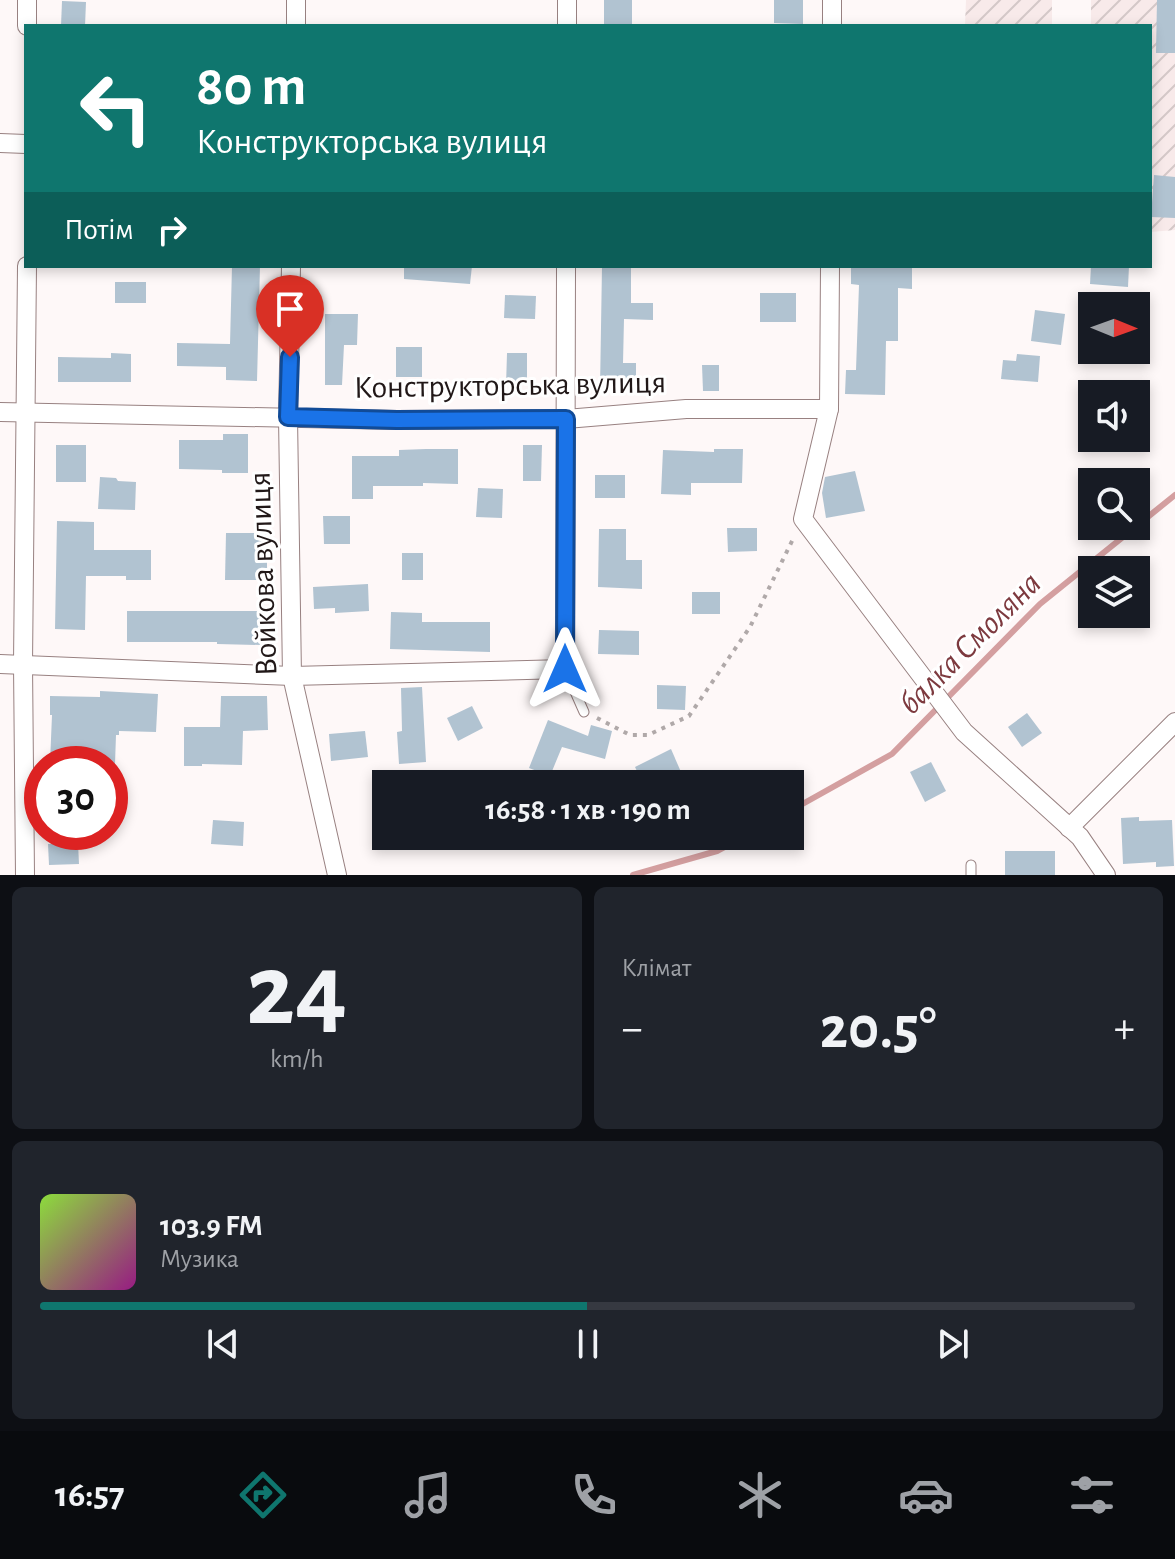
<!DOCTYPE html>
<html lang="uk">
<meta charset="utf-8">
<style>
body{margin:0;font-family:"Alegreya Sans",sans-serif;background:#20242c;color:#f1f3f6;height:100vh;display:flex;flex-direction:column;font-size:30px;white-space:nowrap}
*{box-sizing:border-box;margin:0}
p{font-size:26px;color:#9ea1a6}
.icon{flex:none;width:44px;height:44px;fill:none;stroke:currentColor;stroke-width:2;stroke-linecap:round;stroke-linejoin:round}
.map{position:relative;height:875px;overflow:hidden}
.panel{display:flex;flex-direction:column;gap:12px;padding:12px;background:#0d0f14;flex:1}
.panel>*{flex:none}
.banner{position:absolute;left:24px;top:24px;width:1128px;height:244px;border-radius:0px;box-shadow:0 4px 12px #0003;background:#0f766e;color:#fff;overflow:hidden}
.needle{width:52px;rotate:91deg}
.buttons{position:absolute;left:1078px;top:292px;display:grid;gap:16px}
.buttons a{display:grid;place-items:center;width:72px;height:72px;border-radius:0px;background:#171b24;box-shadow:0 4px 12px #0003;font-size:40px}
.speed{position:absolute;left:24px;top:746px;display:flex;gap:16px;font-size:40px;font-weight:700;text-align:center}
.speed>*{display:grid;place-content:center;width:104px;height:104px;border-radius:50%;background:#171b24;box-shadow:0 4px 12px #0003;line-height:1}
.speed .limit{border:12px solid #d22;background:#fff;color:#111}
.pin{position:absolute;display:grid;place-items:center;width:68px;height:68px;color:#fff;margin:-82px -34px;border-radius:50% 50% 50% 0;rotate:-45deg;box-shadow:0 0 8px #0007}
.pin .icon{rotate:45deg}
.me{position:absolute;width:88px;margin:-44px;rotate:0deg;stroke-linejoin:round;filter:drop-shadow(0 0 6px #0008)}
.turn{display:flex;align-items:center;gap:28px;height:168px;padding:0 40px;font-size:36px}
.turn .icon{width:104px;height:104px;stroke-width:2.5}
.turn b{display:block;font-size:56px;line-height:68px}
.then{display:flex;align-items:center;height:76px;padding:0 40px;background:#0003;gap:16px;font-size:30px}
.big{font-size:60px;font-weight:700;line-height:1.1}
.panel .widget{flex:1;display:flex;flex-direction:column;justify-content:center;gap:12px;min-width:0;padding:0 28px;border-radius:12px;background:#20242c}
.panel .dial{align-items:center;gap:0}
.dial b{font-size:104px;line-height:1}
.song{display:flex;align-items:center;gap:24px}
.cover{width:96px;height:96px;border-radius:12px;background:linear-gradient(135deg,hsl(90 70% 55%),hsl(310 70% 35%))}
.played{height:8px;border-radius:4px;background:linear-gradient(90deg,#0f766e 50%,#363941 50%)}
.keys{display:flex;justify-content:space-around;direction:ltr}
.heat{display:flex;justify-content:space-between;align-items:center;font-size:44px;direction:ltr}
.panel .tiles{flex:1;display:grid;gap:12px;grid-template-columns:1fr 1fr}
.widget:last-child{grid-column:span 2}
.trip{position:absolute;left:372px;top:770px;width:432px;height:80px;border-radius:0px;background:#171b24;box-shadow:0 4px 12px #0003;font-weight:700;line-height:80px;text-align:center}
.tab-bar{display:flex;height:128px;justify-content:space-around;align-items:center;background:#090b0e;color:#9ea1a6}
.tab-bar .icon{width:56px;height:56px}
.tab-bar .on{color:#0f766e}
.tab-bar b{font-size:36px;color:#f1f3f6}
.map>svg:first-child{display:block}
.industrial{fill:url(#industrial-furrows)}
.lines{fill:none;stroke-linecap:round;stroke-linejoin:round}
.stream{stroke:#d49fa0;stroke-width:6}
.building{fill:#b1c3d1}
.service-casing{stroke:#988181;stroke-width:11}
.minor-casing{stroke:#988181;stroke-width:20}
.path{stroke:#b0a9a9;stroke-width:4;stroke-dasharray:4 6;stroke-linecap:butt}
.service{stroke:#fff;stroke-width:9}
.minor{stroke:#fff;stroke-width:18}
.route-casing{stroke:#114b97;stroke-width:20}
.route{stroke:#1a73e8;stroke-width:14}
.labels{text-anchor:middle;stroke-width:6;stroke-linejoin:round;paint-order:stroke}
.street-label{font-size:32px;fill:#211818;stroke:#fff}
.water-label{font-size:34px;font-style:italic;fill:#7d3a3f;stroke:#fff}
</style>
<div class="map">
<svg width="1175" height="875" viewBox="0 0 1175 875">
<defs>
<pattern id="industrial-furrows" width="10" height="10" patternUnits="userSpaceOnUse" patternTransform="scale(2)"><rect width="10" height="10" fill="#f8eaea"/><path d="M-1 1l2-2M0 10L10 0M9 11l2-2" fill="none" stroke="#d4c8c8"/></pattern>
</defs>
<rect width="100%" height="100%" fill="#fef8f8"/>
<g class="industrial">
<polygon points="966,0 1052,0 1052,26 965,26"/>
<polygon points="1091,0 1175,0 1175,230 1150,232 1150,26 1091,26"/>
</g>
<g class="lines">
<g class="stream">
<polyline points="790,811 892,754 1040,604 1175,495"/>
<polyline points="633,875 717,851 745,836"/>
</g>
</g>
<g class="building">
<rect x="604" y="0" width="28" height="26"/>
<polygon points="774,0 803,0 803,24 774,23"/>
<polygon points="1157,0 1175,0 1175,53 1156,53"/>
<polygon points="62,1 86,2 85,26 61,26"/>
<polygon points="1154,175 1175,177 1175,218 1151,217"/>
<polygon points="232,266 260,266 257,381 226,380 226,367 177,366 177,343 230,344"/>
<polygon points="404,266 472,266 470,284 404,279"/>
<polygon points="602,266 631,266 631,303 653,303 653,320 624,319 623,363 636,363 636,389 600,389"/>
<polygon points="851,266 912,266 912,289 898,288 898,341 886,341 885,395 845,394 846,370 856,370 859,285 851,284"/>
<polygon points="1091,266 1129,266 1128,287 1090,284"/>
<rect x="115" y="282" width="31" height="21"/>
<rect x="760" y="293" width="36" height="29"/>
<polygon points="505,295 536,296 535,319 504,318"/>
<polygon points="1035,310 1065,314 1061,345 1031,341"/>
<polygon points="325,314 358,314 357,345 344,345 342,385 325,385"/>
<rect x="396" y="347" width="26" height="30"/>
<polygon points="111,353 131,354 131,382 58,382 58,357 111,358"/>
<polygon points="507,353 527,353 527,385 506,385"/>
<polygon points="1017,354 1040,356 1038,382 1001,379 1003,360 1016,361"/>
<polygon points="702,365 719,365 719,391 703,391"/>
<polygon points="223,434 248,434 248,473 222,473 222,470 179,469 179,440 223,440"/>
<rect x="56" y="445" width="30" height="37"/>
<polygon points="523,445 542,445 541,481 523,481"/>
<polygon points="426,449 458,449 458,484 423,483 423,486 373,486 373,499 352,499 352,456 399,456 399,450"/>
<polygon points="714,449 743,449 742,483 691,483 691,495 661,494 663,450 714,452"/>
<polygon points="855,471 865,511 826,518 822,493 825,477"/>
<rect x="595" y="475" width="30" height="23"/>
<polygon points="100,477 116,478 118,481 136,482 135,510 98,509"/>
<polygon points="478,488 503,489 502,518 476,517"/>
<polygon points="323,516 350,516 350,544 324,544"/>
<polygon points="57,521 94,522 94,550 151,550 151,580 126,580 126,576 86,576 85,630 55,629"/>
<polygon points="727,528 757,528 757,551 728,552"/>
<polygon points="599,529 626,529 626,560 642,560 642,589 598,587"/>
<polygon points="226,533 267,533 267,580 225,580"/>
<rect x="402" y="553" width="21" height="27"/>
<polygon points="368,584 369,611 335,613 335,608 314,609 313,587"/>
<rect x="692" y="592" width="28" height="22"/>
<polygon points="127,611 262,611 261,645 217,644 217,642 127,642"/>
<polygon points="391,612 422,613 422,622 490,622 490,652 390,649"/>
<polygon points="599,630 639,631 639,655 598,654"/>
<polygon points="657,685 686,686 685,710 657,709"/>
<polygon points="422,687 426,762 399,764 397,732 402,731 401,688"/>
<polygon points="100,691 158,694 156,732 119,731 119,735 116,735 115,764 50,763 52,715 50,715 50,696 100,697"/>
<polygon points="221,696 267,696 268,730 243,731 242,765 202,764 202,766 184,766 184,727 220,727"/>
<polygon points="472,706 483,728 458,741 447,718"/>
<polygon points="1027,713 1042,733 1022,747 1008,727"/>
<polygon points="548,720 588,736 591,725 612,731 605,759 562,747 550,776 529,768"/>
<polygon points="365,731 368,757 331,761 329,734"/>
<polygon points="671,749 681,772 657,784 643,784 635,767"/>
<polygon points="931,762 946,791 925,802 910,772"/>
<polygon points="1139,817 1139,821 1172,820 1174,866 1156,867 1156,862 1123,864 1121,818"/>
<polygon points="213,820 244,822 243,846 211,844"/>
<polygon points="78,843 79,864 49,865 48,844"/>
<rect x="1005" y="851" width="50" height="24"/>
</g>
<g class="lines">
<g class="service-casing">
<g id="service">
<polyline points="565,669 584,712"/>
<polyline points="971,875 971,865"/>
</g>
</g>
<g class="minor-casing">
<g id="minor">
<polyline points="27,26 27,0"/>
<polyline points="296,26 296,0"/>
<polyline points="567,26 567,0"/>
<polyline points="832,26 832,0"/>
<polyline points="0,143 26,144"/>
<polyline points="291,266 288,417 292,676 337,875"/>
<polyline points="830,266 829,409 803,519 964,732 1080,837 1106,875"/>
<polyline points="0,412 397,420 566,419 686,409 829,409"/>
<polyline points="0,664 292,676 565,669 566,266"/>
<polyline points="1069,828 1175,722"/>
<polyline points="25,875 23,664 27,266"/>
</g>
</g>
<polyline class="path" points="597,718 630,735 648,735 689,716 750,627 793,539"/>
<use href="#service" class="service"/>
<use href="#minor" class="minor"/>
</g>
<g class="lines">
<g class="route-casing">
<polyline id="route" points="290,357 288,417 397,420 566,419 565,669"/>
</g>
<use href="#route" class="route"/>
</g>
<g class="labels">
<g class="street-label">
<text transform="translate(510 384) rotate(-1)" y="11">Конструкторська вулиця</text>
<text transform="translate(262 574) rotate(-92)" y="11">Войкова вулиця</text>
</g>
<g class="water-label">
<text transform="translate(969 642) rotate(-45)" y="12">балка Смоляна</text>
</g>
</g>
</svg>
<div class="buttons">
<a><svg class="needle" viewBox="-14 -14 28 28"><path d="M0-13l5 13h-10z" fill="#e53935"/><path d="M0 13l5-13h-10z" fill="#9ea1a6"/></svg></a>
<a><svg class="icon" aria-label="sound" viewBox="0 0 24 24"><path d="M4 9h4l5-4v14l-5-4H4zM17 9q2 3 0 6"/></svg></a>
<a><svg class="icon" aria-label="search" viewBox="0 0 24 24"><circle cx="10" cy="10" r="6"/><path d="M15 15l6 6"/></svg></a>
<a><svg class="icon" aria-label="layers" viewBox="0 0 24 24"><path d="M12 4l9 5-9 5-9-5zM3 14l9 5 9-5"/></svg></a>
</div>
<div class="speed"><div class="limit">30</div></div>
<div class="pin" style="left:290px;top:357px;background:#d93025"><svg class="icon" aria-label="arrive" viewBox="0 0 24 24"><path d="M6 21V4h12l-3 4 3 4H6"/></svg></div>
<svg class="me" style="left:565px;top:669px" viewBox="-20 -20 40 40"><path d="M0-17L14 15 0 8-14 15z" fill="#1a73e8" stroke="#fff" stroke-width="4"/></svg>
<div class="trip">16:58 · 1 хв · 190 m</div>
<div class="banner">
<div class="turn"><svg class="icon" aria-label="left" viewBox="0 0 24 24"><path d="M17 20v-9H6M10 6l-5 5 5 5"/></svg><div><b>80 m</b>Конструкторська вулиця</div></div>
<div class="then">Потім<svg class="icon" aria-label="right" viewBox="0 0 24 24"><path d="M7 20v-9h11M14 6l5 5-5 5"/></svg></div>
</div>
</div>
<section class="panel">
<div class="tiles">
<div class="widget dial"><b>24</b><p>km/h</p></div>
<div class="widget"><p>Клімат</p>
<div class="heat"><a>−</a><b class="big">20.5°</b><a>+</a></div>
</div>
<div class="widget">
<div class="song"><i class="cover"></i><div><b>103.9 FM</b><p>Музика</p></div></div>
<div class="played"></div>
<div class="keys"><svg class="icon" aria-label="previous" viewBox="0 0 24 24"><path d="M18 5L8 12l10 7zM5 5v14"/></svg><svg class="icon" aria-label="pause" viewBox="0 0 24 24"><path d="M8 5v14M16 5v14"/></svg><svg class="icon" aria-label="next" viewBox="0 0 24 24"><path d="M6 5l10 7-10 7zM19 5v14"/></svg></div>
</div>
</div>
</section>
<nav class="tab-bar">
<b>16:57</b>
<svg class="icon on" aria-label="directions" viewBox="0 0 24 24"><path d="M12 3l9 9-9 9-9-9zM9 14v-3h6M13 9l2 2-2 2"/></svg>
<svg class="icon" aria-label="music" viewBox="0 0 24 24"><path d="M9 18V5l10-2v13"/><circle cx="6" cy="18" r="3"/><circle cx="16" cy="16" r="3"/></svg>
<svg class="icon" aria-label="phone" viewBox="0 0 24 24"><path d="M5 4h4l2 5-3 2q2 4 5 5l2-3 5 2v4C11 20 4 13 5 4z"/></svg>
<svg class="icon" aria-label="climate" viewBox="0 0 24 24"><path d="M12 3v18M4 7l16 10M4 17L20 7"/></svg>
<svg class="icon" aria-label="car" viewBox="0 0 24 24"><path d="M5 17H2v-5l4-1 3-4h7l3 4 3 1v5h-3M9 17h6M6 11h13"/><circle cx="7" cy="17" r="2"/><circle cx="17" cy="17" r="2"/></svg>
<svg class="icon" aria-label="filters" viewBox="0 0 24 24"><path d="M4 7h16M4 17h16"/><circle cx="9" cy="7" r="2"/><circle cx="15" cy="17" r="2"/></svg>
</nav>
